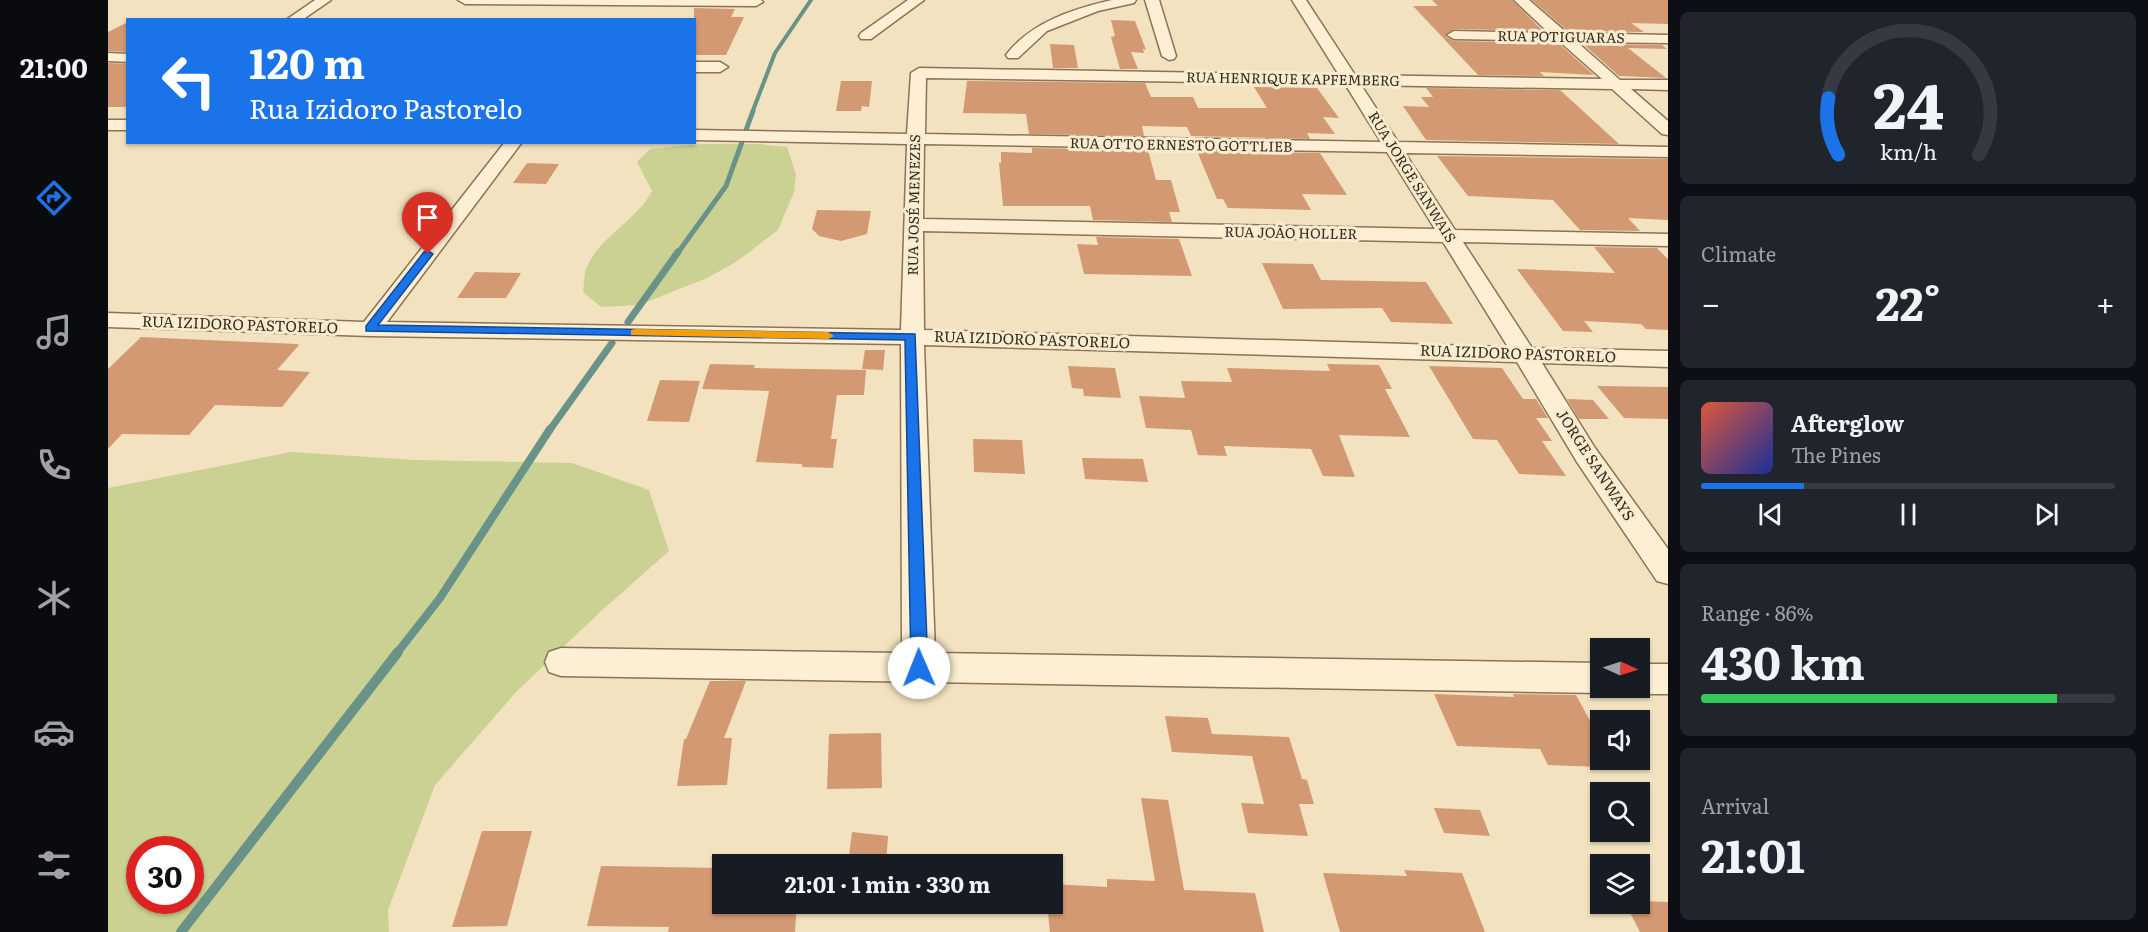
<!DOCTYPE html>
<meta charset="utf-8">
<style>
body{margin:0;font-family:Literata,serif;background:#20242c;color:#f1f3f6;height:100vh;display:flex;flex-direction:column;font-size:22px;white-space:nowrap}
*{box-sizing:border-box;margin:0}
p{font-size:20px;color:#9ea1a6}
.icon{flex:none;width:33px;height:33px;fill:none;stroke:currentColor;stroke-width:2;stroke-linecap:round;stroke-linejoin:round}
.map{position:relative;flex:1;overflow:hidden}
.drawer{display:flex;flex-direction:column;gap:12px;padding:12px;background:#0d0f14;width:480px}
.drawer>*{flex:none}
.guide{position:absolute;left:18px;top:18px;width:570px;height:126px;border-radius:0px;box-shadow:0 2px 4px #0004;background:#1a73e8;color:#fff;overflow:hidden}
.needle{width:39px;rotate:93deg}
.tools{position:absolute;left:1482px;top:638px;display:grid;gap:12px}
.tools a{display:grid;place-items:center;width:60px;height:60px;border-radius:0px;background:#171b24;box-shadow:0 2px 4px #0004;font-size:30px}
.speed{position:absolute;left:18px;top:836px;display:flex;gap:12px;font-size:30px;font-weight:700;text-align:center}
.speed>*{display:grid;place-content:center;width:78px;height:78px;border-radius:50%;background:#171b24;box-shadow:0 2px 4px #0004;line-height:1}
.speed .limit{border:9px solid #d22;background:#fff;color:#111}
.pin{position:absolute;display:grid;place-items:center;width:51px;height:51px;color:#fff;margin:-62px -26px;border-radius:50% 50% 50% 0;rotate:-45deg;box-shadow:0 0 6px #0007}
.pin .icon{rotate:45deg}
.me{position:absolute;width:66px;margin:-33px;rotate:359deg;stroke-linejoin:round;filter:drop-shadow(0 0 4px #0008)}
.turn{display:flex;align-items:center;gap:21px;height:126px;padding:0 24px;font-size:27px}
.turn .icon{width:78px;height:78px;stroke-width:2.5}
.turn b{display:block;font-size:42px;line-height:51px}
.big{font-size:45px;font-weight:700;line-height:1.1}
.drawer .widget{flex:1;display:flex;flex-direction:column;justify-content:center;gap:9px;min-width:0;padding:0 21px;border-radius:9px;background:#20242c}
.drawer .dial{align-items:center;gap:0}
.dial svg{height:156px;overflow:visible;fill:none;stroke:#363941;stroke-width:7;stroke-linecap:round;text-anchor:middle}
.dial text{fill:#f1f3f6;stroke:none}
.song{display:flex;align-items:center;gap:18px}
.cover{width:72px;height:72px;border-radius:9px;background:linear-gradient(135deg,hsl(10 70% 55%),hsl(230 70% 35%))}
.played{height:6px;border-radius:3px;background:linear-gradient(90deg,#1a73e8 25%,#363941 25%)}
.keys{display:flex;justify-content:space-around;direction:ltr}
.heat{display:flex;justify-content:space-between;align-items:center;font-size:33px;direction:ltr}
.charge{height:9px;border-radius:4px;background:linear-gradient(90deg,#34c759 86%,#363941 0)}
.trip{position:absolute;left:604px;top:854px;width:351px;height:60px;border-radius:0px;background:#171b24;box-shadow:0 2px 4px #0004;font-weight:700;line-height:60px;text-align:center}
main{display:flex;flex:1;min-height:0}
.tab-bar{display:flex;flex-direction:column;width:108px;justify-content:space-around;align-items:center;background:#090b0e;color:#9ea1a6}
.tab-bar .icon{width:42px;height:42px}
.tab-bar .on{color:#1a73e8}
.tab-bar b{font-size:27px;color:#f1f3f6}
.map>svg:first-child{display:block}
.green{fill:#cad192;fill-rule:evenodd}
.lines{fill:none;stroke-linecap:round;stroke-linejoin:round}
.stream-far4{stroke:#699288;stroke-width:4}
.stream-far3{stroke:#699288;stroke-width:5}
.stream-far2{stroke:#699288;stroke-width:7}
.stream-far1{stroke:#699288;stroke-width:8}
.stream{stroke:#699288;stroke-width:10}
.building{fill:#d39972}
.minor-casing{stroke:#8c7256;stroke-width:3}
.minor{fill:#fcefd3;fill-rule:evenodd}
.route{fill:#1a73e8;stroke:#114b97;stroke-width:1.5}
.slow{fill:#f59e0b}
.labels{text-anchor:middle;stroke-width:6;stroke-linejoin:round;paint-order:stroke}
.far-street-label{font-size:14px;fill:#3a2a1c;stroke:#f8ecd0}
.street-label{font-size:15px;fill:#3a2a1c;stroke:#f8ecd0}
</style>
<main>
<nav class="tab-bar">
<b>21:00</b>
<svg class="icon on" aria-label="directions" viewBox="0 0 24 24"><path d="M12 3l9 9-9 9-9-9zM9 14v-3h6M13 9l2 2-2 2"/></svg>
<svg class="icon" aria-label="music" viewBox="0 0 24 24"><path d="M9 18V5l10-2v13"/><circle cx="6" cy="18" r="3"/><circle cx="16" cy="16" r="3"/></svg>
<svg class="icon" aria-label="phone" viewBox="0 0 24 24"><path d="M5 4h4l2 5-3 2q2 4 5 5l2-3 5 2v4C11 20 4 13 5 4z"/></svg>
<svg class="icon" aria-label="climate" viewBox="0 0 24 24"><path d="M12 3v18M4 7l16 10M4 17L20 7"/></svg>
<svg class="icon" aria-label="car" viewBox="0 0 24 24"><path d="M5 17H2v-5l4-1 3-4h7l3 4 3 1v5h-3M9 17h6M6 11h13"/><circle cx="7" cy="17" r="2"/><circle cx="17" cy="17" r="2"/></svg>
<svg class="icon" aria-label="filters" viewBox="0 0 24 24"><path d="M4 7h16M4 17h16"/><circle cx="9" cy="7" r="2"/><circle cx="15" cy="17" r="2"/></svg>
</nav>
<div class="map">
<svg width="1560" height="932" viewBox="0 0 1560 932">
<rect width="100%" height="100%" fill="#f2e2bf"/>
<g class="green">
<path d="M595 144H650L679 147 688 175 686 192 670 230 628 262 599 278 531 305 493 307 475 292C476 286 476 278 477 272 488 238 528 222 544 191L529 162 542 149Z"/>
<path d="M183 452 307 460 464 463 541 490 561 551 491 613 408 692 327 785 280 910 281 932H0V488ZM32 849H82V900H32Z"/>
</g>
<g class="lines">
<polyline class="stream-far4" points="644,113 667,53 703,0"/>
<g class="stream-far3">
<polyline points="638,130 645,111"/>
<polyline points="569,254 618,186 634,142"/>
</g>
<g class="stream-far2">
<polyline points="520,322 570,252"/>
<polyline points="441,431 504,343"/>
</g>
<polyline class="stream-far1" points="289,653 332,598 442,429"/>
<polyline class="stream" points="73,932 290,652"/>
</g>
<g class="building">
<polygon points="1324,0 1404,0 1435,31 1346,29 1337,36 1346,41 1450,43 1486,75 1432,72 1436,76 1370,75 1305,6 1330,6"/>
<polygon points="1424,0 1560,0 1560,24 1523,23 1536,32 1460,31"/>
<polygon points="586,8 627,9 623,17 636,17 618,55 586,55"/>
<polygon points="1003,20 1027,21 1038,50 1035,49 1036,53 1023,52 1030,69 1012,69 1003,37 1007,36"/>
<polygon points="20,22 20,52 0,51 0,32"/>
<polygon points="942,44 966,45 970,68 945,68"/>
<polygon points="1475,44 1554,45 1559,49 1520,48 1558,78 1511,76"/>
<polygon points="0,63 20,64 20,107 0,107"/>
<polygon points="733,81 764,81 761,107 754,106 753,111 728,111"/>
<polygon points="859,81 1037,83 1043,97 1085,97 1090,108 1159,108 1146,87 1209,88 1231,118 1215,117 1227,134 1199,133 1202,139 1083,136 1079,127 1034,126 1036,136 921,134 918,114 855,113"/>
<polygon points="1318,88 1452,90 1511,144 1318,140 1295,106 1321,107 1313,97 1325,97"/>
<polygon points="924,148 1040,150 1048,180 1063,180 1072,212 1061,212 1064,222 985,220 982,206 895,206 891,163 893,163 893,152 924,153"/>
<polygon points="1089,151 1212,153 1239,195 1194,194 1203,210 1120,208 1115,199 1109,199"/>
<polygon points="1329,156 1560,159 1560,220 1520,218 1532,231 1472,230 1445,200 1360,196"/>
<polygon points="419,163 451,164 438,184 405,183"/>
<polygon points="709,210 763,211 759,234 733,241 711,236 704,229"/>
<polygon points="988,237 1071,239 1084,276 976,274 969,244 990,245"/>
<polygon points="1486,247 1549,248 1560,259 1560,330 1538,329 1533,324 1476,321 1485,332 1455,331 1409,269 1507,273"/>
<polygon points="1154,263 1205,264 1213,280 1318,282 1345,324 1283,322 1274,308 1175,309"/>
<polygon points="367,272 413,273 398,298 349,298"/>
<polygon points="33,337 189,344 191,345 169,370 202,372 174,407 107,405 81,435 14,434 0,449 0,369"/>
<polygon points="757,350 777,350 775,370 754,369"/>
<polygon points="602,364 647,365 646,368 758,370 756,395 729,395 723,439 729,439 725,468 694,467 694,464 648,462 661,391 594,389"/>
<polygon points="1219,364 1271,365 1284,389 1277,389 1302,437 1231,435 1247,477 1215,476 1203,449 1116,446 1119,456 1090,455 1083,430 1038,428 1031,396 1077,398 1073,381 1124,382 1119,368 1222,371"/>
<polygon points="960,366 1007,368 1013,398 976,396 975,389 964,388"/>
<polygon points="1321,366 1394,368 1415,399 1428,399 1440,418 1428,418 1444,441 1434,441 1458,476 1411,474 1389,440 1365,439"/>
<polygon points="552,380 592,381 581,422 539,421"/>
<polygon points="1489,386 1560,387 1560,419 1516,418"/>
<polygon points="1459,399 1485,400 1501,419 1471,419"/>
<polygon points="865,439 914,440 917,474 866,472"/>
<polygon points="974,458 1035,459 1040,482 977,479"/>
<polygon points="602,681 638,681 616,738 624,738 619,785 569,786 576,739 578,739"/>
<polygon points="1326,694 1406,697 1405,694 1468,695 1492,739 1492,767 1440,765 1432,749 1349,746"/>
<polygon points="1057,716 1100,718 1104,734 1181,737 1194,779 1199,780 1206,804 1191,804 1200,836 1140,833 1133,803 1156,804 1144,756 1064,752"/>
<polygon points="773,733 774,788 719,789 721,734"/>
<polygon points="1033,798 1060,800 1076,890 1147,893 1156,932 942,932 939,903 945,903 945,884 999,887 999,879 1047,881"/>
<polygon points="1326,808 1372,810 1382,836 1336,833"/>
<polygon points="374,831 424,831 399,926 344,927"/>
<polygon points="744,832 780,836 778,864 740,864"/>
<polygon points="493,866 615,868 615,903 689,903 687,932 560,932 561,927 479,926"/>
<polygon points="1296,870 1354,873 1377,932 1232,932 1215,873 1299,876"/>
<polygon points="1532,901 1560,902 1560,932 1532,932 1517,903 1532,903"/>
</g>
<g class="lines">
<g class="minor-casing">
<g id="minor">
<polygon points="207,0 223,0 194,20 178,20"/>
<polygon points="350,0 653,0 655,2 648,6 357,4"/>
<polygon points="800,0 816,0 763,39 753,39 751,36 753,33"/>
<path d="M1004 0H1028L1026 3 990 11 939 31 910 58H900L898 55C923 22 965 9 1004 0Z"/>
<polygon points="1037,0 1051,0 1068,56 1066,59 1061,60 1054,56"/>
<path d="M1184 0H1198L1247 75 1494 79 1451 41 1346 39 1339 35 1346 31 1441 33 1406 0H1421L1459 33 1560 35V43L1469 42 1512 80H1560V90L1523 89 1560 121V135L1554 134 1504 89 1253 85 1290 142 1560 147V157L1297 153 1347 230 1560 234V246L1355 242 1424 348 1560 351V367L1434 363 1487 448 1560 549V584L1549 581 1469 462 1409 362 816 345 827 653 1492 663V687L1504 688 1492 693 453 676 441 672 437 662 441 652 453 648 794 653 793 344 262 336 0 327V313L256 322 397 142H414L279 322 793 330 799 144 586 140V130L799 134 803 73 811 68 1231 75ZM818 78 1237 84 1273 142 817 134ZM816 144 1279 152 1327 229 815 219ZM815 231 1335 242 1400 347 816 330Z"/>
<polygon points="0,53 20,54 20,62 0,61"/>
<polygon points="586,62 612,62 620,67 612,72 586,72"/>
<rect x="0" y="120" width="20" height="10"/>
<polygon points="1532,664 1560,664 1560,694 1532,694 1520,689 1519,687 1532,687"/>
</g>
</g>
<use href="#minor" class="minor"/>
</g>
<polygon class="route" points="320,251 325,254 270,325 807,334 820,668 817,673 811,675 805,673 803,668 797,340 258,331 258,326 316,252"/>
<polygon class="slow" points="527,329 720,332 726,336 720,339 523,335 523,330"/>
<g class="labels">
<g class="far-street-label">
<text transform="translate(1453 37) rotate(1)" y="5">RUA POTIGUARAS</text>
<text transform="translate(1185 79) rotate(1)" y="5">RUA HENRIQUE KAPFEMBERG</text>
<text transform="translate(1073 145) rotate(1)" y="5">RUA OTTO ERNESTO GOTTLIEB</text>
<text transform="translate(1304 177) rotate(58)" y="5">RUA JORGE SANWAIS</text>
<text transform="translate(806 205) rotate(-89)" y="5">RUA JOSÉ MENEZES</text>
<text transform="translate(1183 233) rotate(1)" y="5">RUA JOÃO HOLLER</text>
</g>
<g class="street-label">
<text transform="translate(132 325) rotate(2)" y="5">RUA IZIDORO PASTORELO</text>
<text transform="translate(924 340) rotate(2)" y="5">RUA IZIDORO PASTORELO</text>
<text transform="translate(1410 354) rotate(2)" y="5">RUA IZIDORO PASTORELO</text>
<text transform="translate(1487 465) rotate(57)" y="5">JORGE SANWAYS</text>
</g>
</g>
</svg>
<div class="tools">
<a><svg class="needle" viewBox="-14 -14 28 28"><path d="M0-13l5 13h-10z" fill="#e53935"/><path d="M0 13l5-13h-10z" fill="#9ea1a6"/></svg></a>
<a><svg class="icon" aria-label="sound" viewBox="0 0 24 24"><path d="M4 9h4l5-4v14l-5-4H4zM17 9q2 3 0 6"/></svg></a>
<a><svg class="icon" aria-label="search" viewBox="0 0 24 24"><circle cx="10" cy="10" r="6"/><path d="M15 15l6 6"/></svg></a>
<a><svg class="icon" aria-label="layers" viewBox="0 0 24 24"><path d="M12 4l9 5-9 5-9-5zM3 14l9 5 9-5"/></svg></a>
</div>
<div class="speed"><div class="limit">30</div></div>
<div class="pin" style="left:320px;top:254px;background:#d93025"><svg class="icon" aria-label="arrive" viewBox="0 0 24 24"><path d="M6 21V4h12l-3 4 3 4H6"/></svg></div>
<svg class="me" style="left:811px;top:668px" viewBox="-20 -20 40 40"><circle r="19" fill="#fff"/><path d="M0-13L10 11 0 6-10 11z" fill="#1a73e8"/></svg>
<div class="trip">21:01 · 1 min · 330 m</div>
<div class="guide">
<div class="turn"><svg class="icon" aria-label="left" viewBox="0 0 24 24"><path d="M17 20v-9H6M10 6l-5 5 5 5"/></svg><div><b>120 m</b>Rua Izidoro Pastorelo</div></div>
</div>
</div>
<section class="drawer">
<div class="widget dial"><svg viewBox="0 0 100 80">
<path d="M14 69A42 42 0 1 1 86 69"/>
<path d="M14 69A42 42 0 0 1 9 40" stroke="#1a73e8"/>
<text x="50" y="56" font-size="32" font-weight="700">24</text>
<text x="50" y="72" font-size="11">km/h</text>
</svg></div>
<div class="widget"><p>Climate</p>
<div class="heat"><a>−</a><b class="big">22°</b><a>+</a></div>
</div>
<div class="widget">
<div class="song"><i class="cover"></i><div><b>Afterglow</b><p>The Pines</p></div></div>
<div class="played"></div>
<div class="keys"><svg class="icon" aria-label="previous" viewBox="0 0 24 24"><path d="M18 5L8 12l10 7zM5 5v14"/></svg><svg class="icon" aria-label="pause" viewBox="0 0 24 24"><path d="M8 5v14M16 5v14"/></svg><svg class="icon" aria-label="next" viewBox="0 0 24 24"><path d="M6 5l10 7-10 7zM19 5v14"/></svg></div>
</div>
<div class="widget"><p>Range · 86%</p><b class="big">430 km</b><div class="charge"></div></div>
<div class="widget"><p>Arrival</p><b class="big">21:01</b></div>
</section>
</main>
